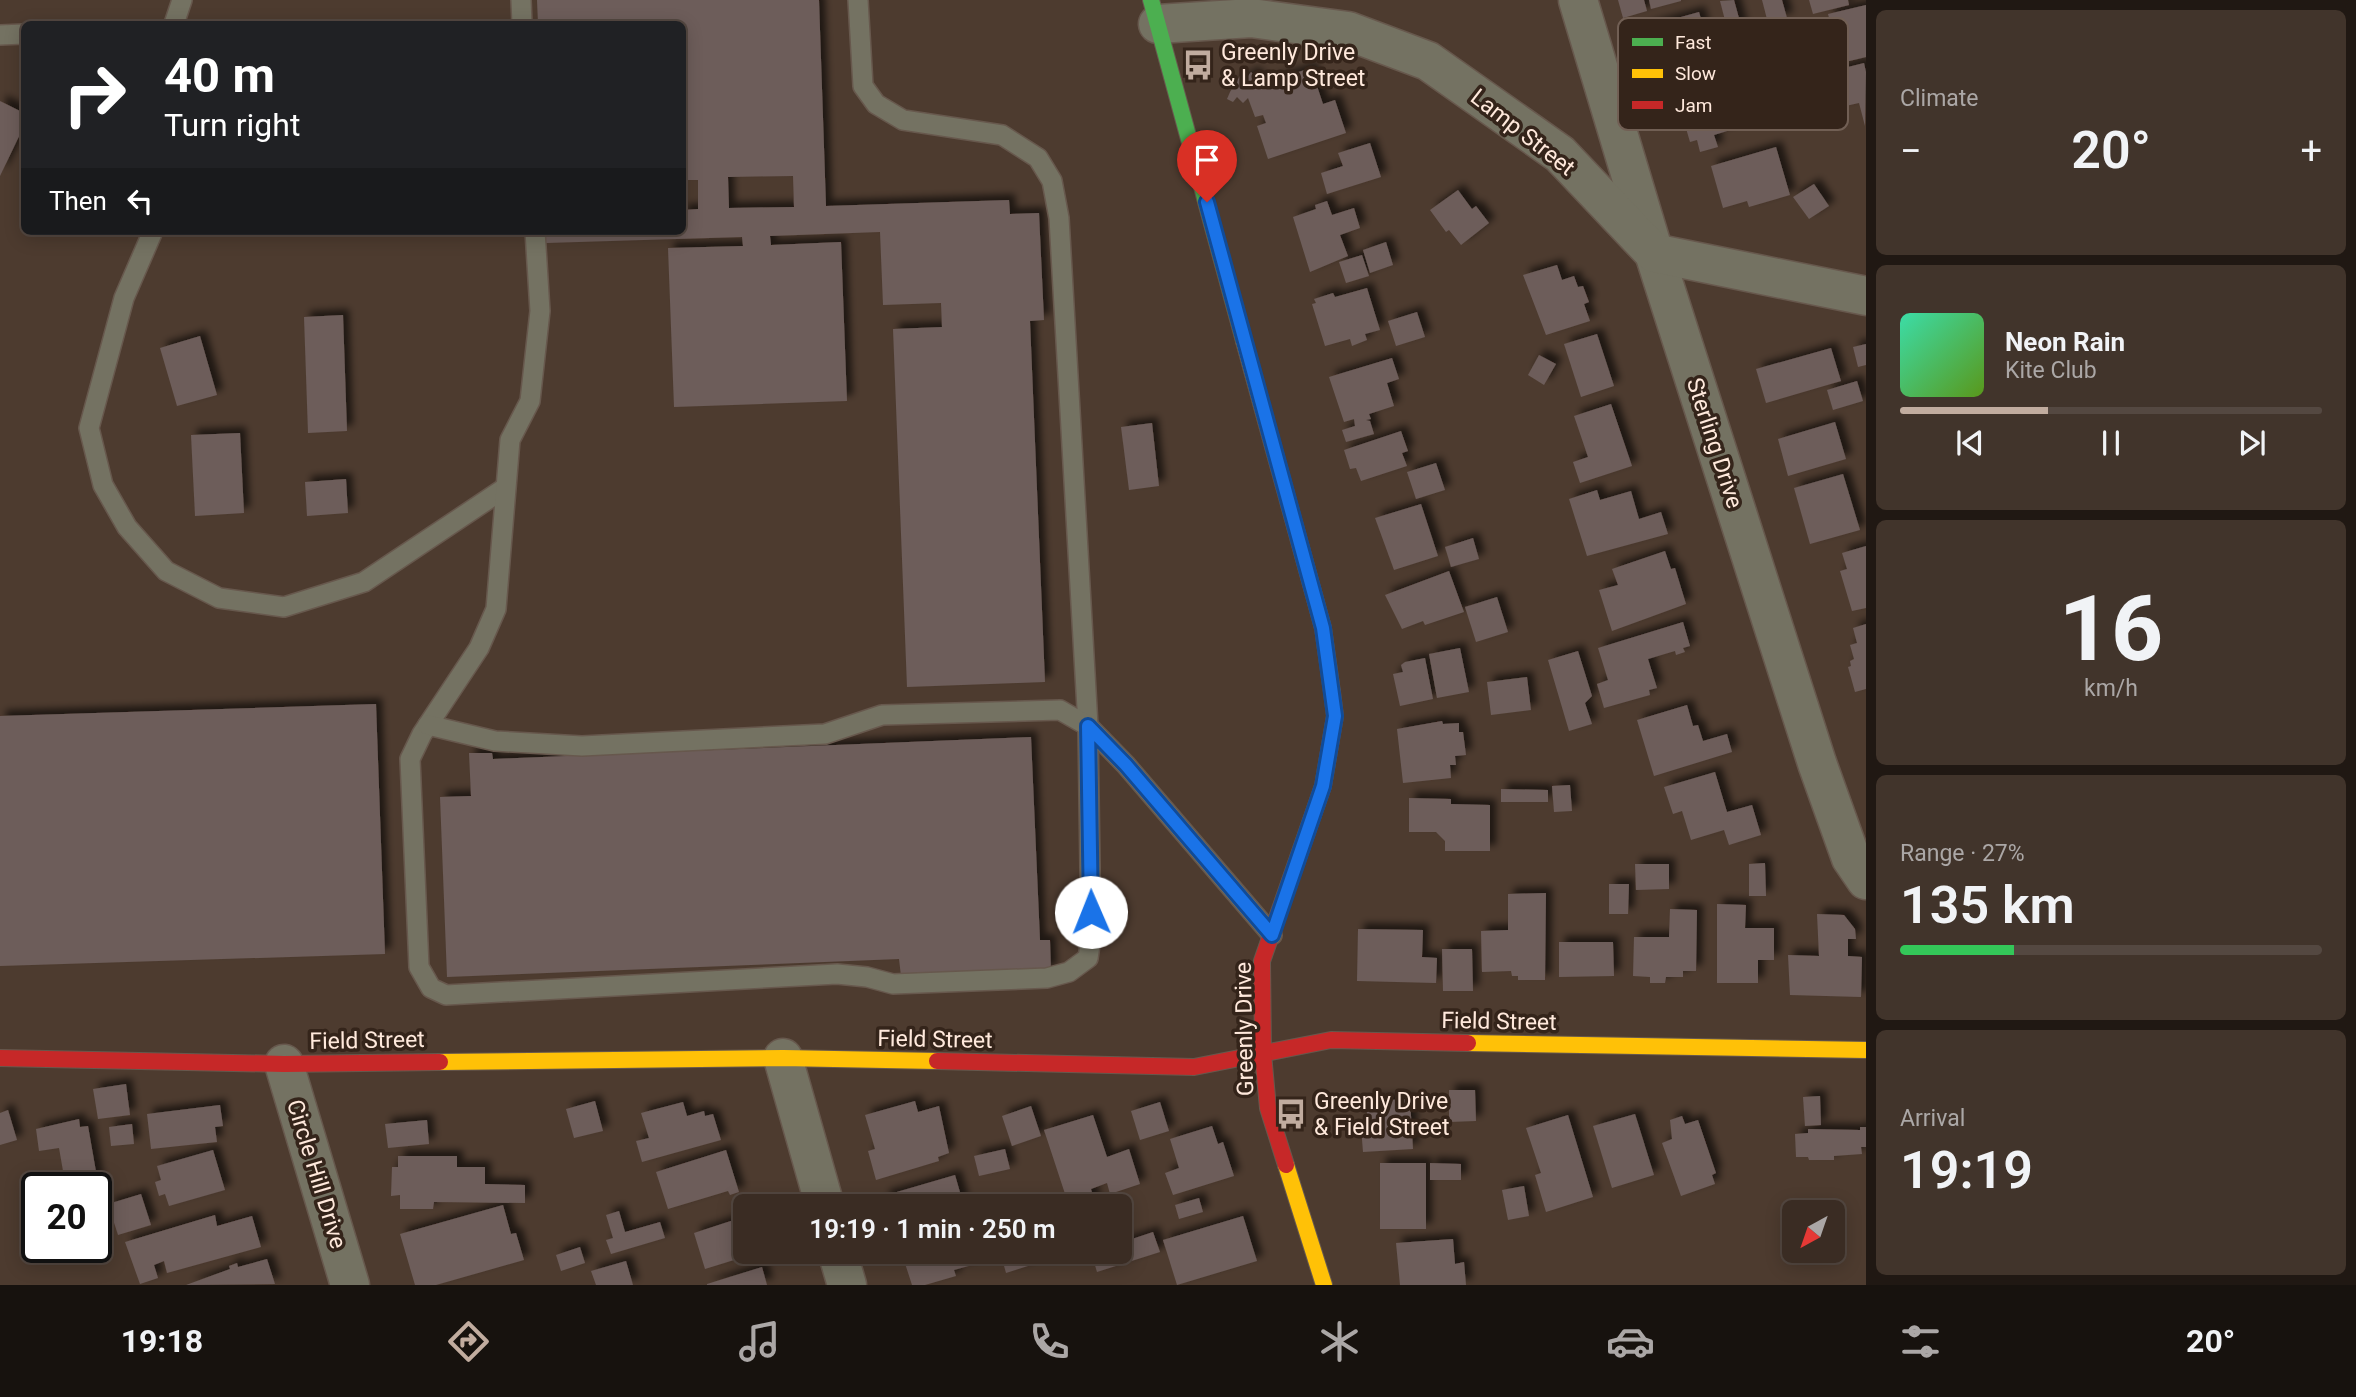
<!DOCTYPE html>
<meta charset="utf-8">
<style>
body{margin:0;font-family:Roboto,sans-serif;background:#41342b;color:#f1f3f6;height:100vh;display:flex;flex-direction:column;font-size:26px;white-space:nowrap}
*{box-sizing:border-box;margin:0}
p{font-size:23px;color:#aba7a6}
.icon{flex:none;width:38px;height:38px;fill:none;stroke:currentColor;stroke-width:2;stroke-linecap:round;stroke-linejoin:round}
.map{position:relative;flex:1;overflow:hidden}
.side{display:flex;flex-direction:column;gap:10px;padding:10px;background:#201813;width:490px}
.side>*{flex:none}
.hud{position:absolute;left:21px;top:21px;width:665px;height:214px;border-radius:10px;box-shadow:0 4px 18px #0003,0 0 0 2px #544841;background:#202124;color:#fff;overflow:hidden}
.needle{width:46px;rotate:220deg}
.tools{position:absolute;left:1782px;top:1200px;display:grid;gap:14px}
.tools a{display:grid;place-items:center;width:63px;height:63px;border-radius:10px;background:#3a2c23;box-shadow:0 4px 18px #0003,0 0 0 2px #544841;font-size:35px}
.speed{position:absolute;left:21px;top:1172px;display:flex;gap:14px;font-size:35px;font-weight:700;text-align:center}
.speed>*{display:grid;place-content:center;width:91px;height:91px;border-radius:50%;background:#3a2c23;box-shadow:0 4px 18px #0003,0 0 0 2px #544841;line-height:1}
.speed .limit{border:4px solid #111;border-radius:10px;background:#fff;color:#111}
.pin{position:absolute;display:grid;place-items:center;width:60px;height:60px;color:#fff;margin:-72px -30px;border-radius:50% 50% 50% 0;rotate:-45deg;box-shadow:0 0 7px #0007}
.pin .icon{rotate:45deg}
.me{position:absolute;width:77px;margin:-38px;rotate:359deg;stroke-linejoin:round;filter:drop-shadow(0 0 5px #0008)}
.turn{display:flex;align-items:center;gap:24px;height:147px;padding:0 28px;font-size:32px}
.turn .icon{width:91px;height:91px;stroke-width:2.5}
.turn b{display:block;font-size:49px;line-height:60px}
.then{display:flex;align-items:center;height:66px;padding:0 28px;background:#0003;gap:14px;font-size:26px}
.big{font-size:52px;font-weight:600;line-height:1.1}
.side .tile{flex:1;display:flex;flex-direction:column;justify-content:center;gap:10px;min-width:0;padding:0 24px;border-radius:10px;background:#41342b}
.side .dial{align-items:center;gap:0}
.dial b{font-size:91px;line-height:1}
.song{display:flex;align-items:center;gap:21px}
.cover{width:84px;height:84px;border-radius:10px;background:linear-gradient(135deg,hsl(160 70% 55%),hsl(90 70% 35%))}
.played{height:7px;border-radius:4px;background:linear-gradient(90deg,#c1ac9f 35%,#544841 35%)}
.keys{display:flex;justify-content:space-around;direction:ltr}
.heat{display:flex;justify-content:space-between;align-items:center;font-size:38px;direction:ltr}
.charge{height:10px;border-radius:5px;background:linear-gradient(90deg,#34c759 27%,#544841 0)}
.trip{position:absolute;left:733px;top:1194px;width:399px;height:70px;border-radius:10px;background:#3a2c23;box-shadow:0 4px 18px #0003,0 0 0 2px #544841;font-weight:600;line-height:70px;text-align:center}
.menu{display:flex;height:112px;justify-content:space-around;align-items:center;background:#17120e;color:#aba7a6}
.menu .icon{width:49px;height:49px}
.menu .current{color:#c1ac9f}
.menu b{font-size:32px;color:#f1f3f6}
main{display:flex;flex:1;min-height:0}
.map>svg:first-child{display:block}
.building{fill:#6d5d5a;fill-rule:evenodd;filter:url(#shadow)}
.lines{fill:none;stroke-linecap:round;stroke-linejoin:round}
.lane-casing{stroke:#67584d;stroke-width:22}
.street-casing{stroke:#67584d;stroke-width:41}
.fast-casing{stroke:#67584d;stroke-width:18}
.slow-casing{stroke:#67584d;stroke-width:18}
.jam-casing{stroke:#67584d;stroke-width:18}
.lane{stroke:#747262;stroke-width:19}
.street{stroke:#747262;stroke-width:38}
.fast{stroke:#4caf50;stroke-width:16}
.slow{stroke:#ffc107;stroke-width:16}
.jam{stroke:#c62828;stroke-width:16}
.route-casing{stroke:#114b97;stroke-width:18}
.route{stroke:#1a73e8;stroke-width:12}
.labels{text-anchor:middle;stroke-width:7;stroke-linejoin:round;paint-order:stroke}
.poi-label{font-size:23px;fill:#ffe9dc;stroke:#34241a;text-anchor:start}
.street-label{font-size:23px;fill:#ffe9dc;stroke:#34241a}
.key{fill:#34241a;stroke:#715f54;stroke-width:2}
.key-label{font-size:19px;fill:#ffe9dc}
</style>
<main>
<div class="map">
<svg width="1866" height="1285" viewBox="0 0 1866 1285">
<defs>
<filter id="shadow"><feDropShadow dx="6" dy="-6" stdDeviation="3.5" flood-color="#0009"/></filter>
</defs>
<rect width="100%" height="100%" fill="#4d3b2f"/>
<g class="building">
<path d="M537 0H819L826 206 1009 200 1010 214 1039 213 1044 320 1030 321 1045 682 907 687 893 329 942 327 941 303 883 305 880 232 770 236 771 245 841 242 847 401 674 407 668 248 743 246 742 237 546 243V231H682V210L698 209V180H682V24H538ZM793 176 794 207 729 208 728 177Z"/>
<polygon points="1618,0 1644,0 1647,11 1623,18"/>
<polygon points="1649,0 1681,0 1681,1 1651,9"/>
<polygon points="1734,0 1742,29 1728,32 1720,1"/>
<polygon points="1762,0 1782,0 1787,18 1768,23"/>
<polygon points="1809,0 1848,0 1849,5 1813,14"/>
<polygon points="1866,5 1866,57 1841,63 1828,14"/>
<polygon points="1699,12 1716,70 1667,84 1655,43 1632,50 1627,32"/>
<polygon points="1864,63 1866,72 1865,126 1859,103 1841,107 1832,71"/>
<polygon points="1311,68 1323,104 1335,100 1346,133 1268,159 1257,126 1266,123 1263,115 1255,117 1248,98 1243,103 1237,97 1233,102 1227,99 1230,92 1240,76 1245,80 1251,72 1264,83"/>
<polygon points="1723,81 1737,128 1714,135 1718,147 1700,152 1697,140 1690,142 1683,118 1655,125 1650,108 1677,100 1676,95"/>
<polygon points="0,101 24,113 24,126 0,176"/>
<polygon points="1370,143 1381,177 1327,194 1321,173 1343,166 1338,153"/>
<polygon points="1776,147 1790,195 1749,207 1747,201 1723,208 1711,166"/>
<polygon points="1814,184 1829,206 1809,219 1793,197"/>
<polygon points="1458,190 1472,209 1476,206 1489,223 1461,245 1449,230 1446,232 1430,210"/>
<polygon points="1327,201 1332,215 1354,208 1360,228 1340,235 1348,256 1310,272 1293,217 1316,209 1315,205"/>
<polygon points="1386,242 1393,265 1370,273 1363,250"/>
<polygon points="1362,255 1369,276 1346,283 1339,262"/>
<polygon points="1557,265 1562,280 1574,276 1578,287 1583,286 1589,302 1584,304 1590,321 1546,335 1523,275"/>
<polygon points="1367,288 1380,330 1365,334 1367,340 1352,346 1350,339 1325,346 1312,304 1316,303 1314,299 1333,293 1335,297"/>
<polygon points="1417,312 1425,337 1396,346 1388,321"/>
<polygon points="343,315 347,431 308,433 304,317"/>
<polygon points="1597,334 1614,386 1581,397 1564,344"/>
<polygon points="200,336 217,395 177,406 160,348"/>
<polygon points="1866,344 1866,365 1858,367 1853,347"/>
<polygon points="1831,348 1841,381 1766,403 1756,369"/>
<polygon points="1539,355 1556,364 1544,385 1528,375"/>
<polygon points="1392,358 1399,379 1387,383 1394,406 1369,414 1371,419 1366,420 1370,421 1374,434 1346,442 1342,430 1355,426 1354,419 1344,422 1329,377"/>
<polygon points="1857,381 1863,401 1833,410 1827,390"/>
<polygon points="1611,404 1632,466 1580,483 1573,462 1588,457 1574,416"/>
<polygon points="1835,422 1846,459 1788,476 1778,439"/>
<polygon points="1152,423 1159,486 1129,490 1121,427"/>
<polygon points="1401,431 1408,451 1402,453 1407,466 1361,481 1356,468 1350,469 1344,450"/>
<polygon points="240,433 244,513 195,516 191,435"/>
<polygon points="1436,463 1445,490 1416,499 1407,472"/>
<polygon points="1843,474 1860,530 1810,544 1794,488"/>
<polygon points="346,479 348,513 307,516 305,482"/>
<polygon points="1597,490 1600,500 1631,491 1639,519 1661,512 1668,534 1587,556 1569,499"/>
<polygon points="1421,504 1438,556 1394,570 1375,518"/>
<polygon points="1473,538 1479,559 1451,567 1445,547"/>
<polygon points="1866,546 1866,608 1852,611 1840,571 1847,569 1842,553"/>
<polygon points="1665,551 1671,569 1675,568 1686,604 1612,631 1599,590 1618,585 1612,569"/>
<polygon points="1449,571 1464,612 1425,625 1423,621 1402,629 1385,595"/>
<polygon points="1497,597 1508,632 1476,642 1465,607"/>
<polygon points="1683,622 1690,646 1683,648 1685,652 1676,655 1675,651 1648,659 1657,688 1649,690 1650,695 1604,708 1597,684 1608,680 1598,648"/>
<polygon points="1866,624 1866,689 1855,692 1848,667 1851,666 1850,661 1854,659 1850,645 1857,643 1853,628"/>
<polygon points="1460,648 1469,692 1437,698 1429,654"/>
<polygon points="1578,651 1592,696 1585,703 1592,724 1569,731 1548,660"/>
<polygon points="1425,658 1433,699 1400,706 1393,674 1403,672 1401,665 1405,662"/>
<polygon points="1527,677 1531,710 1491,715 1487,682"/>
<polygon points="376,704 385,954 0,966 0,716"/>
<polygon points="1687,705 1693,726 1698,725 1703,741 1727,734 1732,752 1654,776 1637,720"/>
<polygon points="1442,721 1443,724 1459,723 1459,732 1463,732 1466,755 1455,756 1456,765 1450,765 1451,778 1403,783 1397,729"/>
<polygon points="1031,737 1040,940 1050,940 1051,971 901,976 899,959 447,977 440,797 471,796 469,753 492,753 493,759"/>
<polygon points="1715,772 1727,812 1752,805 1761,835 1729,845 1724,830 1691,840 1682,811 1673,814 1664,787"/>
<polygon points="1570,785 1572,811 1554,812 1552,786"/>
<polygon points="1501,789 1548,790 1548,802 1501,802"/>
<polygon points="1409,798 1451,799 1451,804 1490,805 1490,851 1445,851 1445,841 1436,832 1409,832"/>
<polygon points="1765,863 1766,896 1749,896 1749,864"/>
<polygon points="1635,864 1669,864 1669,889 1636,890"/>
<polygon points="1609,884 1629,884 1628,914 1609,914"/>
<polygon points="1546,893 1545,980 1518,980 1518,976 1512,976 1511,971 1482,972 1481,931 1508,930 1508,894"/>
<polygon points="1717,904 1746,905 1745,928 1774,928 1774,960 1758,960 1758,983 1717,983"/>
<polygon points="1670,909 1697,910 1696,971 1683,971 1683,977 1666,977 1665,983 1650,983 1650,977 1633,976 1634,937 1669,937"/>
<polygon points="1817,914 1844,915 1855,929 1856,939 1848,939 1848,956 1862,957 1861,997 1790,995 1788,955 1819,956"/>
<polygon points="1358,929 1423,930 1422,957 1437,958 1436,983 1357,981"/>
<polygon points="1559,942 1613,942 1614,976 1559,977"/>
<polygon points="1442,949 1472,949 1473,991 1443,991"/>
<polygon points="126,1084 130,1115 98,1119 93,1089"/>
<polygon points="1449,1090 1475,1090 1476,1121 1449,1122"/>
<polygon points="1820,1096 1821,1125 1805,1126 1803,1097"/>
<polygon points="1410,1099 1413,1149 1363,1152 1361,1127 1368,1127 1366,1101"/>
<polygon points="595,1101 603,1131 574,1138 566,1109"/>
<polygon points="915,1101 918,1112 939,1106 949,1153 938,1157 939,1161 876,1180 868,1151 875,1149 865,1115"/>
<polygon points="683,1102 687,1116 704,1111 705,1116 713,1114 721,1140 642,1162 636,1141 649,1138 641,1113"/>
<polygon points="1160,1102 1169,1131 1140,1140 1131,1111"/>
<polygon points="220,1105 223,1126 215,1127 217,1142 151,1149 147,1114"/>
<polygon points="1031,1106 1041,1136 1012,1146 1002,1116"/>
<polygon points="8,1110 17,1140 0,1145 0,1113"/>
<polygon points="1635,1114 1654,1175 1612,1188 1593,1126"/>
<polygon points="1093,1115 1107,1157 1129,1149 1140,1184 1110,1194 1107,1183 1091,1189 1096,1206 1069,1206 1044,1130"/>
<polygon points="1568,1115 1593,1197 1546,1212 1535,1175 1541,1173 1526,1128"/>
<polygon points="1682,1116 1685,1124 1698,1120 1716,1173 1712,1175 1715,1184 1681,1196 1662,1143 1672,1139 1670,1120"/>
<polygon points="79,1119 80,1127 88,1126 101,1200 96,1201 96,1188 66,1188 59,1148 39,1151 36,1129"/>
<polygon points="427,1120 429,1144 388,1148 385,1124"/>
<polygon points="132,1124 134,1144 111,1146 109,1127"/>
<polygon points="1212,1126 1218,1144 1223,1142 1234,1176 1173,1195 1165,1173 1179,1168 1170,1139"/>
<polygon points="1860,1127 1866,1127 1866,1147 1861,1147 1862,1154 1834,1156 1834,1160 1809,1160 1808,1157 1796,1157 1795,1134 1808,1133 1808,1129 1860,1130"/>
<polygon points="1005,1149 1010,1169 979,1176 974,1156"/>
<polygon points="213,1150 225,1190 169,1206 165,1194 159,1196 155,1182 161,1180 157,1166"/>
<polygon points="726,1150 739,1192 730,1195 728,1191 668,1209 656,1172"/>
<polygon points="398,1156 457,1156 457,1167 485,1167 485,1184 525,1185 525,1203 434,1202 433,1209 400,1209 400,1195 391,1196 392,1167 398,1167"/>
<rect x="1380" y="1163" width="46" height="66"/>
<polygon points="1430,1163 1461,1164 1461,1180 1430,1180"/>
<polygon points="955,1175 964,1206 886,1206 883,1196"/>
<polygon points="1524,1186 1529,1216 1508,1220 1502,1190"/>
<polygon points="141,1194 151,1225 118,1235 108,1204"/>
<polygon points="1199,1198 1203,1212 1179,1219 1175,1205"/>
<polygon points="503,1205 511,1234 516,1233 524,1260 436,1285 415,1285 400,1234"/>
<polygon points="619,1211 625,1232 660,1222 665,1238 611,1254 606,1240 613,1238 606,1215"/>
<polygon points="215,1215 217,1226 252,1216 261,1247 167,1273 164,1261 154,1265 158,1278 140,1284 125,1242"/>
<polygon points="746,1216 746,1251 760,1252 705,1269 694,1233"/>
<polygon points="1243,1216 1257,1261 1177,1285 1163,1240"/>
<polygon points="1153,1232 1160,1252 1097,1272 1091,1252 1120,1251 1120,1243"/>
<polygon points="1453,1239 1455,1264 1464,1262 1466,1285 1400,1285 1396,1243"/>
<polygon points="580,1247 585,1263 561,1271 556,1255"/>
<polygon points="901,1251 982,1251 982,1252 974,1254 976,1264 954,1270 956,1276 925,1285 912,1285"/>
<polygon points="1015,1251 1027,1251 1031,1265 1006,1273 1001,1255"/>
<polygon points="267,1259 275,1284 186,1285 230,1269 229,1266 237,1263 238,1267"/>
<polygon points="626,1261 633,1285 596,1285 591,1271"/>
<polygon points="762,1267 767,1285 707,1285 707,1284"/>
</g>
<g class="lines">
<g class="lane-casing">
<g id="lane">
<polyline points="521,0 522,24"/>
<polyline points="174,24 182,0"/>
<polyline points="0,35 24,34"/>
<polyline points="153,231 124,298 89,428 103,485 127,527 166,571 219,598 284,607 364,582 505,488"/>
<polyline points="535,231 540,311 530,401 510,440 496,609 479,648 422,734 410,759 419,967 431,988 446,995 837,974 867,977 893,984 1047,978 1069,972 1088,958 1091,938 1088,726 1059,218 1052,181 1038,158 1002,135 903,120 876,104 863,86 858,0"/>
<polyline points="428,725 495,741 582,746 825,734 882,715 1060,710 1088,726 1126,765 1272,935"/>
</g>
</g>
<g class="street-casing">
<g id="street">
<polyline points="1578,0 1654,253 1817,763 1851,858 1866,880"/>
<polyline points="1158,24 1251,18 1348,31 1428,61 1560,154 1654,253 1866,296"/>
<polyline points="783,1058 825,1206"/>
<polyline points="284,1064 350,1285"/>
<polyline points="837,1251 847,1285"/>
</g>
</g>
<g class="fast-casing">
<polyline id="fast" points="1151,0 1244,341"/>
</g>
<g class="slow-casing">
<g id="slow">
<polyline points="1244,341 1323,628 1332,692"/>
<polyline points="1468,1043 1866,1050"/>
<polyline points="440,1062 783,1058 937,1061"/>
<polyline points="1286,1165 1324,1285"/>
</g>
</g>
<g class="jam-casing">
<g id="jam">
<polyline points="0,1058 284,1064 440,1062"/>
<polyline points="937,1061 1194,1067 1331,1040 1468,1043"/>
<polyline points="1286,1165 1268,1108 1263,1054 1262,961 1323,786 1335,716 1332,692"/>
</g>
</g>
<use href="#lane" class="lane"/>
<use href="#street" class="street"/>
<use href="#fast" class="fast"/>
<use href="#slow" class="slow"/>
<use href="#jam" class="jam"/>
</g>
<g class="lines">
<g class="route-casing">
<polyline id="route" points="1091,912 1088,726 1126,765 1272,935 1323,786 1335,716 1323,628 1207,202"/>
</g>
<use href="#route" class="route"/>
</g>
<defs>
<g id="bus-bare" transform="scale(2.415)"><path d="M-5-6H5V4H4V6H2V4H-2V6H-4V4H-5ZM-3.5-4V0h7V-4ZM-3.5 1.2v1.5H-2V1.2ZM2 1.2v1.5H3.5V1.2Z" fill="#c1ac9f" stroke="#34241a" stroke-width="2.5" paint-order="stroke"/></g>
</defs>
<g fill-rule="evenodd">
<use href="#bus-bare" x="1198" y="65"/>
<use href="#bus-bare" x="1291" y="1114"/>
</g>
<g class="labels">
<g class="poi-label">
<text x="1221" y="60">Greenly Drive<tspan x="1221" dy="26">&amp; Lamp Street</tspan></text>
<text x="1314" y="1109">Greenly Drive<tspan x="1314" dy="26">&amp; Field Street</tspan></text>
</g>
<g class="street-label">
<text transform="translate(1523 132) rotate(38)" y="8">Lamp Street</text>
<text transform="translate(1715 443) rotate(72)" y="8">Sterling Drive</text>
<text transform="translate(1499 1021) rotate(1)" y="8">Field Street</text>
<text transform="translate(1244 1029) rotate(-91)" y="8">Greenly Drive</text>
<text transform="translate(935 1039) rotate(1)" y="8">Field Street</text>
<text transform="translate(367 1040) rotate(-1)" y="8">Field Street</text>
<text transform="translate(317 1174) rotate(73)" y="8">Circle Hill Drive</text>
</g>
</g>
<rect x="1618" y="18" width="230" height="112" rx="10" class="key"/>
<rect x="1632" y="38" width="31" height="8" fill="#4caf50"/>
<rect x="1632" y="69" width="31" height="9" fill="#ffc107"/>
<rect x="1632" y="101" width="31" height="8" fill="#c62828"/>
<g class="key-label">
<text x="1675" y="49">Fast</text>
<text x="1675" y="80">Slow</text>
<text x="1675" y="112">Jam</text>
</g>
</svg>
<div class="tools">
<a><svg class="needle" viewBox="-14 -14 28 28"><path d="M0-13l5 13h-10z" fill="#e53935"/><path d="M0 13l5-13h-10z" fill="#aba7a6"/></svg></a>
</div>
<div class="speed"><div class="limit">20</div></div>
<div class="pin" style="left:1207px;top:202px;background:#d93025"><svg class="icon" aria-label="arrive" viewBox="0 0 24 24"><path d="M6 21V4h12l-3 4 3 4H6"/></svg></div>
<svg class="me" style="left:1091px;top:912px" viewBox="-20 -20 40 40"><circle r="19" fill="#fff"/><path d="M0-13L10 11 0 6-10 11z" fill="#1a73e8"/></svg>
<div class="trip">19:19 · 1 min · 250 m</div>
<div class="hud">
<div class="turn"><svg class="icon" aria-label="right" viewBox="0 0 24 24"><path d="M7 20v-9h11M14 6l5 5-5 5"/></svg><div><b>40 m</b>Turn right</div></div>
<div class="then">Then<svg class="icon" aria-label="left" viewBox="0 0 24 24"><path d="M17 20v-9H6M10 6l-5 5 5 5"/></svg></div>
</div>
</div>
<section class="side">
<div class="tile"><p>Climate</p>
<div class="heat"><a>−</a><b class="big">20°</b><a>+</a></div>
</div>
<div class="tile">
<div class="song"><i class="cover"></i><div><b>Neon Rain</b><p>Kite Club</p></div></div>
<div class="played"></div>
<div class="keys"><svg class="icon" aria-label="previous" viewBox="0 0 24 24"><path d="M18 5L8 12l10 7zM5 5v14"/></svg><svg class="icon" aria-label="pause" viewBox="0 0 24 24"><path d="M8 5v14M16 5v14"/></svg><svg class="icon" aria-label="next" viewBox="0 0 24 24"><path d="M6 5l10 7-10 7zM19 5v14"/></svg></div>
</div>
<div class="tile dial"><b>16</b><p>km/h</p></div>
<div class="tile"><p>Range · 27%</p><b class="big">135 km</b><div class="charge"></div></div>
<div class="tile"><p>Arrival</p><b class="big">19:19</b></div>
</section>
</main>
<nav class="menu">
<b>19:18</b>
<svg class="icon current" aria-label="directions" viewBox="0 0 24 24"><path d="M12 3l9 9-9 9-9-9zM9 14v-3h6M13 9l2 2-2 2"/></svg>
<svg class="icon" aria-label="music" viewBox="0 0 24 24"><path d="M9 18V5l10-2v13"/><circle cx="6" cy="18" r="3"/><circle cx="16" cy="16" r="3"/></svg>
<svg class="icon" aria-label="phone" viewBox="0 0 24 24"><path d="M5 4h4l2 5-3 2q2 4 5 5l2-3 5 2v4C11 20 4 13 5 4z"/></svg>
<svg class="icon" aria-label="climate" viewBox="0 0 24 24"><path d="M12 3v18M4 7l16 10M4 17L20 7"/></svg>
<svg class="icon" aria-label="car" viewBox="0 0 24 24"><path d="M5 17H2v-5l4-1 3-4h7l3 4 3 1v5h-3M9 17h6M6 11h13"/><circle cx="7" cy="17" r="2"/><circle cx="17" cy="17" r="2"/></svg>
<svg class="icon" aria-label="filters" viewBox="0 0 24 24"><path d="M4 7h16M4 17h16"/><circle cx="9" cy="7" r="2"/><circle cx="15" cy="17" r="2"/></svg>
<b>20°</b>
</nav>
